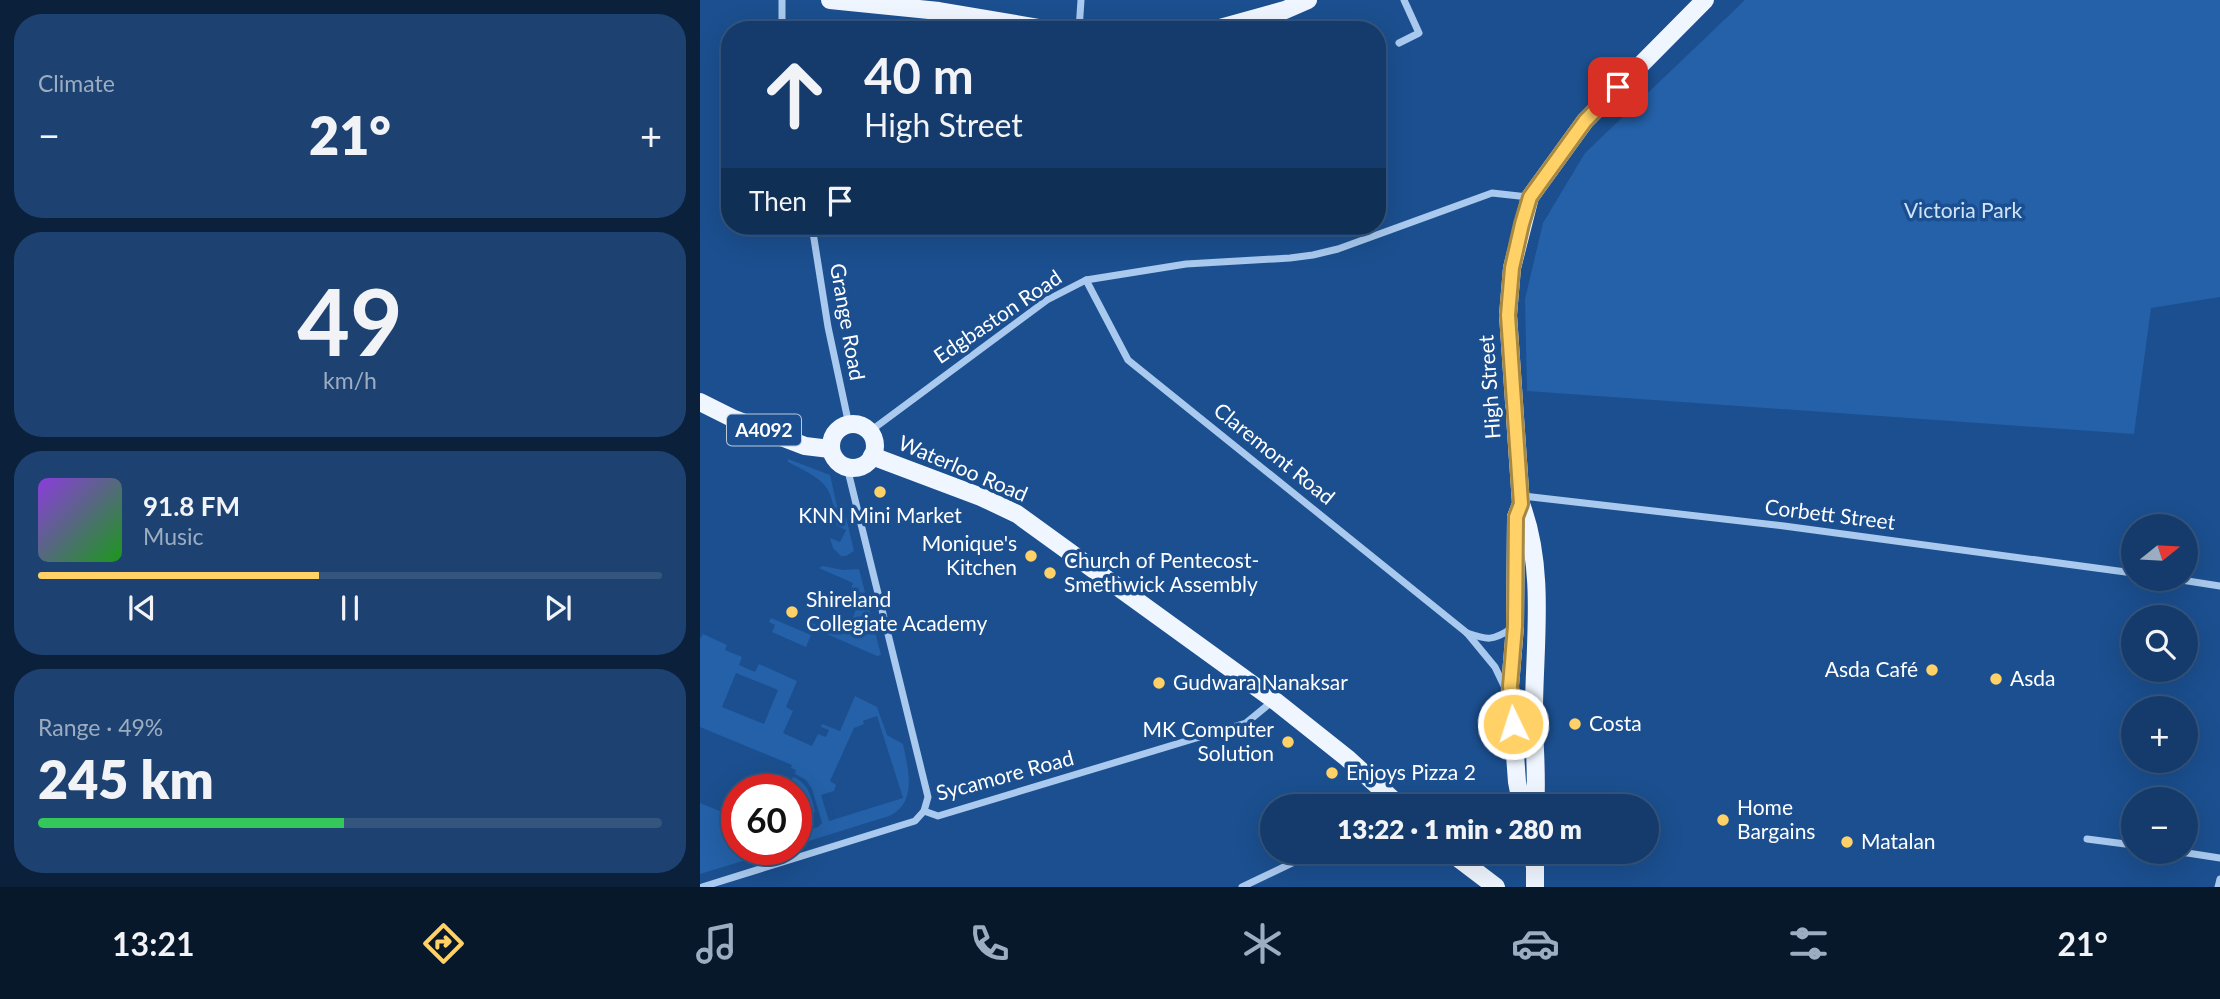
<!DOCTYPE html>
<meta charset="utf-8">
<style>
body{margin:0;font-family:Lato,sans-serif;background:#1d4271;color:#f1f3f6;height:100vh;display:flex;flex-direction:column;font-size:26px;white-space:nowrap}
*{box-sizing:border-box;margin:0}
p{font-size:23px;color:#9dadc1}
.icon{flex:none;width:38px;height:38px;fill:none;stroke:currentColor;stroke-width:2;stroke-linecap:round;stroke-linejoin:round}
.map{position:relative;flex:1;overflow:hidden}
.drawer{display:flex;flex-direction:column;gap:14px;padding:14px;background:#0b203b;width:700px}
.drawer>*{flex:none}
.top-card{position:absolute;left:21px;top:21px;width:665px;height:214px;border-radius:28px;box-shadow:0 7px 28px #0002,0 0 0 2px #33557e;background:#143b6b;color:#f1f3f6;overflow:hidden}
.needle{width:46px;rotate:72deg}
.buttons{position:absolute;left:1421px;top:514px;display:grid;gap:14px}
.buttons a{display:grid;place-items:center;width:77px;height:77px;border-radius:50%;background:#143b6b;box-shadow:0 7px 28px #0002,0 0 0 2px #33557e;font-size:35px}
.speed{position:absolute;left:21px;top:774px;display:flex;gap:14px;font-size:35px;font-weight:700;text-align:center}
.speed>*{display:grid;place-content:center;width:91px;height:91px;border-radius:50%;background:#143b6b;box-shadow:0 7px 28px #0002,0 0 0 2px #33557e;line-height:1}
.speed .limit{border:10px solid #d22;background:#fff;color:#111}
.pin{position:absolute;display:grid;place-items:center;width:60px;height:60px;color:#fff;margin:-30px;border-radius:14px;box-shadow:0 4px 10px #0006}
.me{position:absolute;width:77px;margin:-38px;rotate:356deg;stroke-linejoin:round;filter:drop-shadow(0 0 5px #0008)}
.turn{display:flex;align-items:center;gap:24px;height:147px;padding:0 28px;font-size:32px}
.turn .icon{width:91px;height:91px;stroke-width:2.5}
.turn b{display:block;font-size:49px;line-height:60px}
.then{display:flex;align-items:center;height:66px;padding:0 28px;background:#0003;gap:14px;font-size:26px}
.big{font-size:52px;font-weight:800;line-height:1.1}
.drawer .tile{flex:1;display:flex;flex-direction:column;justify-content:center;gap:10px;min-width:0;padding:0 24px;border-radius:28px;background:#1d4271}
.drawer .dial{align-items:center;gap:0}
.dial b{font-size:91px;line-height:1}
.song{display:flex;align-items:center;gap:21px}
.cover{width:84px;height:84px;border-radius:10px;background:linear-gradient(135deg,hsl(270 70% 55%),hsl(120 70% 35%))}
.played{height:7px;border-radius:4px;background:linear-gradient(90deg,#ffd166 45%,#33557e 45%)}
.keys{display:flex;justify-content:space-around;direction:ltr}
.heat{display:flex;justify-content:space-between;align-items:center;font-size:38px;direction:ltr}
.charge{height:10px;border-radius:5px;background:linear-gradient(90deg,#34c759 49%,#33557e 0)}
.trip{position:absolute;left:560px;top:794px;width:399px;height:70px;border-radius:35px;background:#143b6b;box-shadow:0 7px 28px #0002,0 0 0 2px #33557e;font-weight:800;line-height:70px;text-align:center}
.tab-bar{display:flex;height:112px;justify-content:space-around;align-items:center;background:#08182b;color:#9dadc1}
.tab-bar .icon{width:49px;height:49px}
.tab-bar .selected{color:#ffd166}
.tab-bar b{font-size:32px;color:#f1f3f6}
main{display:flex;flex:1;min-height:0}
.map>svg:first-child{display:block}
.green{fill:#2461a8;fill-rule:evenodd}
.lines{fill:none;stroke-linecap:round;stroke-linejoin:round}
.street{stroke:#a9c9ee;stroke-width:7}
.primary{stroke:#f0f6ff;stroke-width:18}
.route-casing{stroke:#a68842;stroke-width:18}
.route{stroke:#ffd166;stroke-width:12}
.poi-dot{fill:#ffd166;stroke:#1b4f8f;stroke-width:2.5}
.labels{text-anchor:middle;stroke-width:7;stroke-linejoin:round;paint-order:stroke}
.shield{fill:#1b4f8f;stroke:#bbcadd;stroke-width:2}
.shield-label{font-size:19px;font-weight:bold;fill:#fff}
.park-label{font-size:21px;fill:#cfe3fa;stroke:#1b4f8f}
.street-label{font-size:21px;fill:#fff;stroke:#1b4f8f}
.poi-label{font-size:21px;fill:#fff;stroke:#1b4f8f;text-anchor:start}
</style>
<main>
<section class="drawer">
<div class="tile"><p>Climate</p>
<div class="heat"><a>−</a><b class="big">21°</b><a>+</a></div>
</div>
<div class="tile dial"><b>49</b><p>km/h</p></div>
<div class="tile">
<div class="song"><i class="cover"></i><div><b>91.8 FM</b><p>Music</p></div></div>
<div class="played"></div>
<div class="keys"><svg class="icon" aria-label="previous" viewBox="0 0 24 24"><path d="M18 5L8 12l10 7zM5 5v14"/></svg><svg class="icon" aria-label="pause" viewBox="0 0 24 24"><path d="M8 5v14M16 5v14"/></svg><svg class="icon" aria-label="next" viewBox="0 0 24 24"><path d="M6 5l10 7-10 7zM19 5v14"/></svg></div>
</div>
<div class="tile"><p>Range · 49%</p><b class="big">245 km</b><div class="charge"></div></div>
</section>
<div class="map">
<svg width="1520" height="887" viewBox="0 0 1520 887">
<rect width="100%" height="100%" fill="#1b4f8f"/>
<g class="green">
<polygon points="1045,0 1520,0 1520,297 1451,308 1434,434 827,391 825,299 843,223 885,153"/>
<path d="M88 459 130 475 137 506 143 504 154 551 146 556H141L133 548 130 538 140 542 146 530 136 525C132 482 124 481 88 462Z"/>
<polygon points="123,566 143,570 159,569 181,655 177,656 111,627 112,623 134,632 139,621 150,625 162,593 151,589 153,583 119,568"/>
<polygon points="71,618 111,635 106,647 72,632 75,625 69,622"/>
<path d="M3 634 27 645 25 650 42 657 39 665 55 672 59 664 97 681 86 707 93 711 83 733 112 746 118 734 126 737 129 730 121 727 122 724 140 731 155 696 177 707 187 735 203 744C208 768 218 803 189 816L96 845V820L100 832 118 827 122 823 112 789 106 780 95 774 96 770 91 768 92 765 0 727V639ZM36 673 78 690 64 724 22 707ZM177 716 203 798 129 821 121 795 134 791 136 785 130 781 154 728 164 724 163 721Z"/>
<path d="M93 777C109 784 111 796 115 812L96 817V789H88Z"/>
<polygon points="0,803 37,818 37,849 82,849 0,874"/>
</g>
<g class="lines">
<g class="street">
<polyline points="82,0 82,30"/>
<polyline points="379,30 381,0"/>
<polyline points="699,43 719,33 704,0"/>
<polyline points="112,226 128,327 149,425"/>
<polyline points="386,280 428,360 767,633 795,667 806,690"/>
<polyline points="169,432 347,300 386,280 486,264 590,258 613,255 638,249 792,193 829,197"/>
<polyline points="823,496 1084,526 1433,573"/>
<polyline points="1475,579 1520,586"/>
<path d="M767 633C788 640 792 641 811 629"/>
<polyline points="224,811 238,816 546,723 574,700"/>
<polyline points="1387,839 1433,845"/>
<polyline points="1481,852 1520,858"/>
<polyline points="2,887 215,821 224,811 228,797 147,467"/>
<polyline points="542,887 615,852"/>
<polyline points="1518,887 1520,879"/>
</g>
<g class="primary">
<polyline points="130,0 239,11 351,30"/>
<polyline points="513,30 585,10 608,0"/>
<polyline points="0,402 34,419 105,446 130,449"/>
<circle cx="153" cy="446" r="22"/>
<polyline points="172,456 281,497 317,514 574,700 647,758 701,807"/>
<polyline points="821,504 816,517 815,627 810,686 817,782 822,807"/>
<path d="M835 807C838 773 833 739 834 705 835 639 845 567 821 504L808 315 812 268 830 197 885 121 1005 0"/>
<polyline points="750,852 796,887"/>
<polyline points="832,852 835,867 835,887"/>
</g>
</g>
<g class="lines">
<g class="route-casing">
<polyline id="route" points="813,724 810,686 815,626 816,517 821,504 808,315 812,268 822,224 830,197 885,121 918,87"/>
</g>
<use href="#route" class="route"/>
</g>
<g class="poi-dot">
<circle cx="180" cy="492" r="7"/>
<circle cx="331" cy="556" r="7"/>
<circle cx="350" cy="573" r="7"/>
<circle cx="92" cy="612" r="7"/>
<circle cx="1232" cy="670" r="7"/>
<circle cx="1296" cy="679" r="7"/>
<circle cx="459" cy="683" r="7"/>
<circle cx="875" cy="724" r="7"/>
<circle cx="588" cy="742" r="7"/>
<circle cx="632" cy="773" r="7"/>
<circle cx="1023" cy="820" r="7"/>
<circle cx="1147" cy="842" r="7"/>
</g>
<g class="labels">
<rect class="shield" x="27" y="414.5" width="74" height="31" rx="5"/>
<g class="shield-label">
<text x="64" y="437">A4092</text>
</g>
<g class="park-label">
<text x="1263" y="218">Victoria Park</text>
</g>
<g class="street-label">
<text transform="translate(298 317) rotate(-34)" y="7">Edgbaston Road</text>
<text transform="translate(147 322) rotate(80)" y="7">Grange Road</text>
<text transform="translate(790 387) rotate(-94)" y="7">High Street</text>
<text transform="translate(574 454) rotate(39)" y="7">Claremont Road</text>
<text transform="translate(263 469) rotate(23)" y="7">Waterloo Road</text>
<text transform="translate(1130 515) rotate(7)" y="7">Corbett Street</text>
<text transform="translate(305 776) rotate(-15)" y="7">Sycamore Road</text>
</g>
<g class="poi-label">
<text x="180" y="523" text-anchor="middle">KNN Mini Market</text>
<text x="317" y="551" text-anchor="end">Monique's<tspan x="317" dy="24">Kitchen</tspan></text>
<text x="364" y="568">Church of Pentecost-<tspan x="364" dy="24">Smethwick Assembly</tspan></text>
<text x="106" y="607">Shireland<tspan x="106" dy="24">Collegiate Academy</tspan></text>
<text x="1218" y="677" text-anchor="end">Asda Café</text>
<text x="1310" y="686">Asda</text>
<text x="473" y="690">Gudwara Nanaksar</text>
<text x="889" y="731">Costa</text>
<text x="574" y="737" text-anchor="end">MK Computer<tspan x="574" dy="24">Solution</tspan></text>
<text x="646" y="780">Enjoys Pizza 2</text>
<text x="1037" y="815">Home<tspan x="1037" dy="24">Bargains</tspan></text>
<text x="1161" y="849">Matalan</text>
</g>
</g>
</svg>
<div class="buttons">
<a><svg class="needle" viewBox="-14 -14 28 28"><path d="M0-13l5 13h-10z" fill="#e53935"/><path d="M0 13l5-13h-10z" fill="#9dadc1"/></svg></a>
<a><svg class="icon" aria-label="search" viewBox="0 0 24 24"><circle cx="10" cy="10" r="6"/><path d="M15 15l6 6"/></svg></a>
<a>+</a>
<a>−</a>
</div>
<div class="speed"><div class="limit">60</div></div>
<div class="pin" style="left:918px;top:87px;background:#d93025"><svg class="icon" aria-label="arrive" viewBox="0 0 24 24"><path d="M6 21V4h12l-3 4 3 4H6"/></svg></div>
<svg class="me" style="left:813px;top:724px" viewBox="-20 -20 40 40"><circle r="17" fill="#ffd166" stroke="#fff" stroke-width="3"/><path d="M0-11L8 9 0 5-8 9z" fill="#fff"/></svg>
<div class="trip">13:22 · 1 min · 280 m</div>
<div class="top-card">
<div class="turn"><svg class="icon" aria-label="ahead" viewBox="0 0 24 24"><path d="M12 20V5M6 11l6-6 6 6"/></svg><div><b>40 m</b>High Street</div></div>
<div class="then">Then<svg class="icon" aria-label="arrive" viewBox="0 0 24 24"><path d="M6 21V4h12l-3 4 3 4H6"/></svg></div>
</div>
</div>
</main>
<nav class="tab-bar">
<b>13:21</b>
<svg class="icon selected" aria-label="directions" viewBox="0 0 24 24"><path d="M12 3l9 9-9 9-9-9zM9 14v-3h6M13 9l2 2-2 2"/></svg>
<svg class="icon" aria-label="music" viewBox="0 0 24 24"><path d="M9 18V5l10-2v13"/><circle cx="6" cy="18" r="3"/><circle cx="16" cy="16" r="3"/></svg>
<svg class="icon" aria-label="phone" viewBox="0 0 24 24"><path d="M5 4h4l2 5-3 2q2 4 5 5l2-3 5 2v4C11 20 4 13 5 4z"/></svg>
<svg class="icon" aria-label="climate" viewBox="0 0 24 24"><path d="M12 3v18M4 7l16 10M4 17L20 7"/></svg>
<svg class="icon" aria-label="car" viewBox="0 0 24 24"><path d="M5 17H2v-5l4-1 3-4h7l3 4 3 1v5h-3M9 17h6M6 11h13"/><circle cx="7" cy="17" r="2"/><circle cx="17" cy="17" r="2"/></svg>
<svg class="icon" aria-label="filters" viewBox="0 0 24 24"><path d="M4 7h16M4 17h16"/><circle cx="9" cy="7" r="2"/><circle cx="15" cy="17" r="2"/></svg>
<b>21°</b>
</nav>
